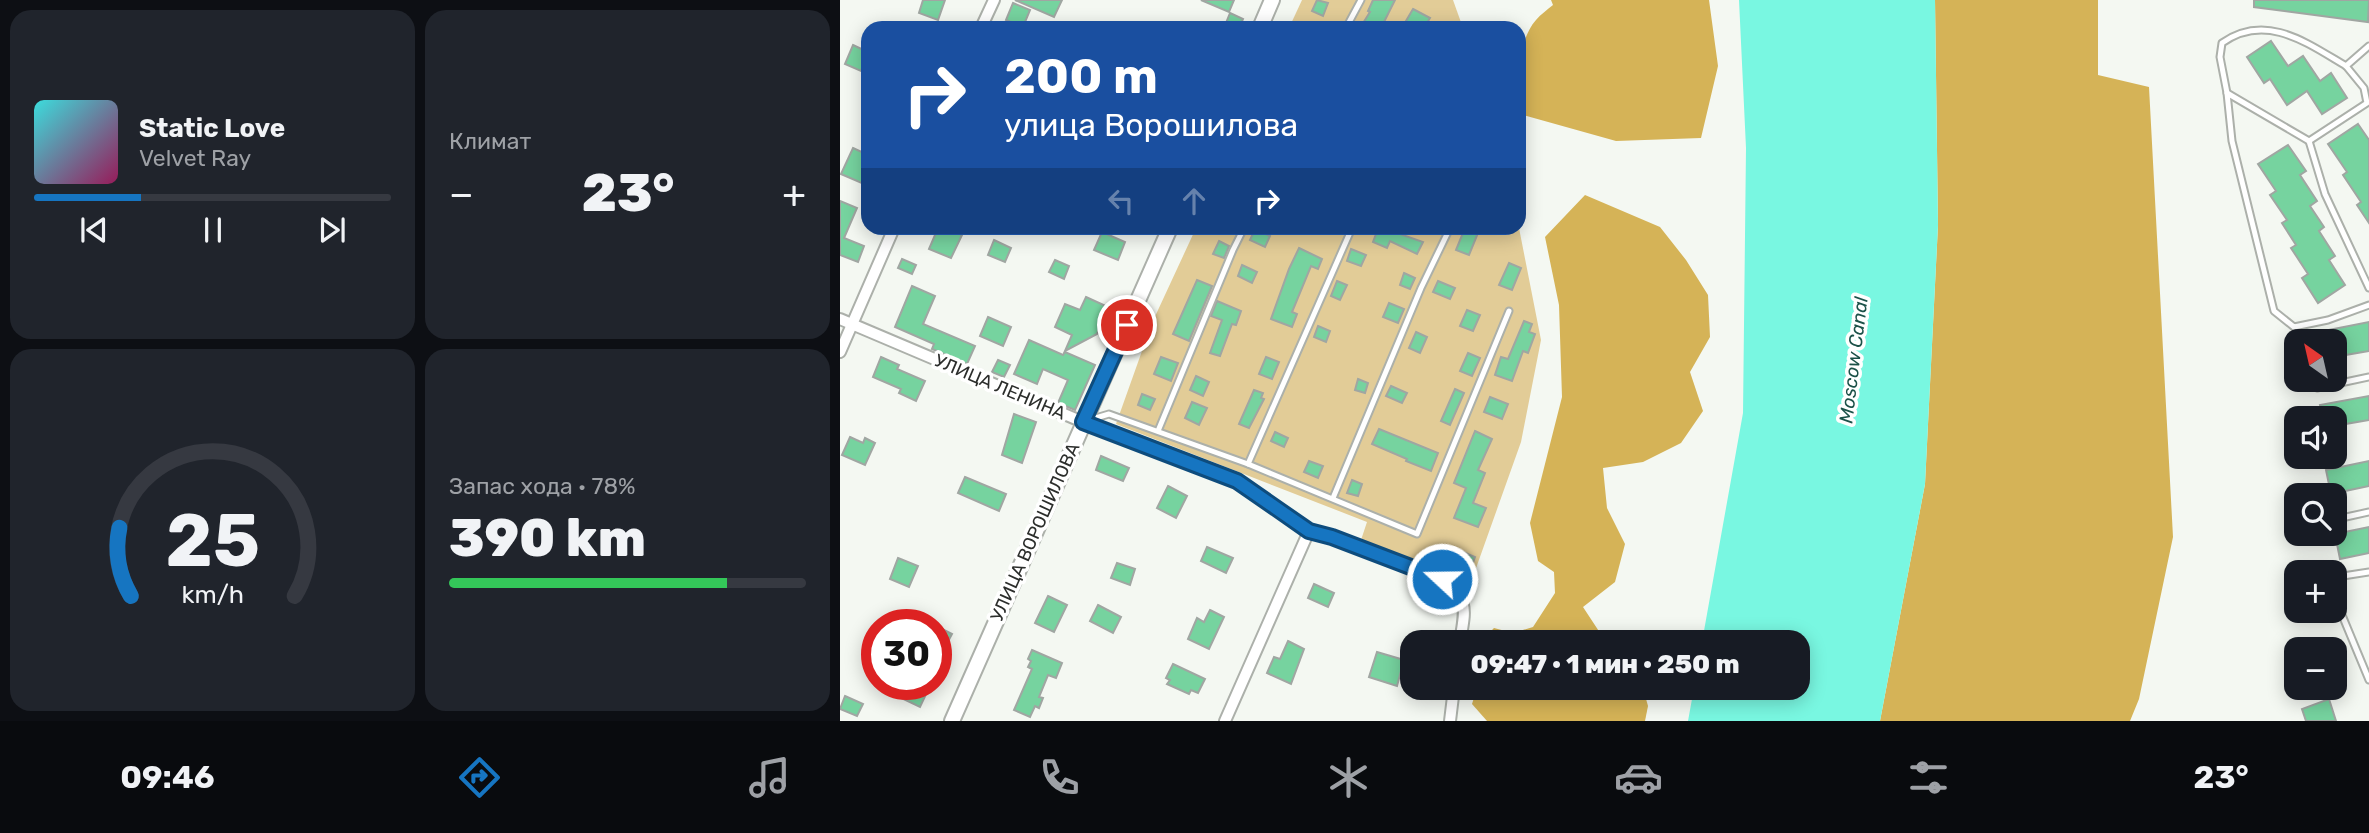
<!DOCTYPE html>
<html lang="ru">
<meta charset="utf-8">
<style>
body{margin:0;font-family:Rubik,sans-serif;background:#20242c;color:#f1f3f6;height:100vh;display:flex;flex-direction:column;font-size:26px;white-space:nowrap}
*{box-sizing:border-box;margin:0}
p{font-size:23px;color:#9ea1a6}
.icon{flex:none;width:38px;height:38px;fill:none;stroke:currentColor;stroke-width:2;stroke-linecap:round;stroke-linejoin:round}
.map{position:relative;flex:1;overflow:hidden}
.drawer{display:flex;flex-direction:column;gap:10px;padding:10px;background:#0d0f14;width:840px}
.drawer>*{flex:none}
.guide{position:absolute;left:21px;top:21px;width:665px;height:214px;border-radius:21px;box-shadow:0 4px 18px #0003;background:#1a4fa0;color:#fff;overflow:hidden}
.needle{width:46px;rotate:326deg}
.fabs{position:absolute;left:1444px;top:329px;display:grid;gap:14px}
.fabs a{display:grid;place-items:center;width:63px;height:63px;border-radius:14px;background:#171b24;box-shadow:0 4px 18px #0003;font-size:35px}
.speed{position:absolute;left:21px;top:609px;display:flex;gap:14px;font-size:35px;font-weight:700;text-align:center}
.speed>*{display:grid;place-content:center;width:91px;height:91px;border-radius:50%;background:#171b24;box-shadow:0 4px 18px #0003;line-height:1}
.speed .limit{border:10px solid #d22;background:#fff;color:#111}
.pin{position:absolute;display:grid;place-items:center;width:60px;height:60px;color:#fff;margin:-30px;border:4px solid #fff;border-radius:50%;box-shadow:0 2px 7px #0007}
.me{position:absolute;width:77px;margin:-38px;rotate:291deg;stroke-linejoin:round;filter:drop-shadow(0 0 5px #0008)}
.turn{display:flex;align-items:center;gap:24px;height:147px;padding:0 28px;font-size:32px}
.turn .icon{width:91px;height:91px;stroke-width:2.5}
.turn b{display:block;font-size:49px;line-height:60px}
.lanes{display:flex;align-items:center;height:66px;padding:0 28px;background:#0003;justify-content:center;gap:35px;direction:ltr}
.lanes .off{opacity:.35}
.big{font-size:52px;font-weight:800;line-height:1.1}
.drawer .tile{flex:1;display:flex;flex-direction:column;justify-content:center;gap:10px;min-width:0;padding:0 24px;border-radius:21px;background:#20242c}
.drawer .dial{align-items:center;gap:0}
.dial svg{height:182px;overflow:visible;fill:none;stroke:#363941;stroke-width:7;stroke-linecap:round;text-anchor:middle}
.dial text{fill:#f1f3f6;stroke:none}
.song{display:flex;align-items:center;gap:21px}
.cover{width:84px;height:84px;border-radius:10px;background:linear-gradient(135deg,hsl(180 70% 55%),hsl(330 70% 35%))}
.played{height:7px;border-radius:4px;background:linear-gradient(90deg,#1675c1 30%,#363941 30%)}
.keys{display:flex;justify-content:space-around;direction:ltr}
.heat{display:flex;justify-content:space-between;align-items:center;font-size:38px;direction:ltr}
.charge{height:10px;border-radius:5px;background:linear-gradient(90deg,#34c759 78%,#363941 0)}
.drawer .tiles{flex:1;display:grid;gap:10px;grid-template-columns:repeat(2,1fr)}
.trip{position:absolute;left:560px;top:630px;width:410px;height:70px;border-radius:21px;background:#171b24;box-shadow:0 4px 18px #0003;font-weight:800;line-height:70px;text-align:center}
.dock{display:flex;height:112px;justify-content:space-around;align-items:center;background:#090b0e;color:#9ea1a6}
.dock .icon{width:49px;height:49px}
.dock .current{color:#1675c1}
.dock b{font-size:32px;color:#f1f3f6}
main{display:flex;flex:1;min-height:0}
.map>svg:first-child{display:block}
.green{fill:#e2cc97}
.forest{fill:#d5b357}
.water{fill:#79f7e1}
.building{fill:#76d39f;stroke:#a0a6a2;stroke-width:2}
.lines{fill:none;stroke-linecap:round;stroke-linejoin:round}
.service-casing{stroke:#acb0aa;stroke-width:9}
.minor-casing{stroke:#acb0aa;stroke-width:14}
.tertiary-casing{stroke:#acb0aa;stroke-width:18}
.service{stroke:#fff;stroke-width:5}
.minor{stroke:#fff;stroke-width:10}
.tertiary{stroke:#fff;stroke-width:14}
.route-casing{stroke:#0e4c7d;stroke-width:18}
.route{stroke:#1675c1;stroke-width:12}
.labels{text-anchor:middle;stroke-width:7;stroke-linejoin:round;paint-order:stroke}
.street-label{font-size:18px;fill:#2c2e2c;stroke:#fff}
.water-label{font-size:19px;font-style:italic;fill:#1c5249;stroke:#fff}
</style>
<main>
<section class="drawer">
<div class="tiles">
<div class="tile">
<div class="song"><i class="cover"></i><div><b>Static Love</b><p>Velvet Ray</p></div></div>
<div class="played"></div>
<div class="keys"><svg class="icon" aria-label="previous" viewBox="0 0 24 24"><path d="M18 5L8 12l10 7zM5 5v14"/></svg><svg class="icon" aria-label="pause" viewBox="0 0 24 24"><path d="M8 5v14M16 5v14"/></svg><svg class="icon" aria-label="next" viewBox="0 0 24 24"><path d="M6 5l10 7-10 7zM19 5v14"/></svg></div>
</div>
<div class="tile"><p>Климат</p>
<div class="heat"><a>−</a><b class="big">23°</b><a>+</a></div>
</div>
<div class="tile dial"><svg viewBox="0 0 100 80">
<path d="M14 69A42 42 0 1 1 86 69"/>
<path d="M14 69A42 42 0 0 1 9 39" stroke="#1675c1"/>
<text x="50" y="56" font-size="32" font-weight="700">25</text>
<text x="50" y="72" font-size="11">km/h</text>
</svg></div>
<div class="tile"><p>Запас хода · 78%</p><b class="big">390 km</b><div class="charge"></div></div>
</div>
</section>
<div class="map">
<svg width="1529" height="721" viewBox="0 0 1529 721">
<rect width="100%" height="100%" fill="#f4f8f2"/>
<g class="green">
<polygon points="462,0 613,0 623,28 449,28"/>
<polygon points="356,228 679,228 701,340 681,442 630,585 521,540 527,522 276,424 312,323"/>
</g>
<g class="forest">
<path d="M711 0H869L878 66 861 138 776 141 683 115C673 91 678 40 696 20 701 14 707 10 713 5Z"/>
<polygon points="1095,0 1258,0 1258,75 1309,87 1333,537 1299,699 1290,721 1040,721 1085,484 1098,225"/>
<polygon points="745,195 820,227 846,260 868,295 870,337 850,372 863,411 841,443 803,462 763,468 767,508 785,544 775,582 743,607 766,642 640,642 654,628 673,633 693,627 715,593 714,572 698,561 690,523 722,397 719,305 705,237"/>
<polygon points="637,688 803,688 808,706 805,721 647,721 632,704"/>
</g>
<polygon class="water" points="899,0 1095,0 1098,225 1085,484 1040,721 848,721 854,688 957,688 957,642 862,642 903,413 906,148"/>
<g class="building">
<polygon points="83,0 105,0 98,20 79,13"/>
<polygon points="175,0 222,0 214,17"/>
<polygon points="361,0 394,0 389,12"/>
<polygon points="477,0 488,3 483,16 472,11"/>
<polygon points="533,0 555,0 541,28 520,28 530,12 528,11"/>
<polygon points="1414,0 1529,0 1528,22 1414,7"/>
<polygon points="173,3 190,10 183,27 166,20"/>
<polygon points="573,9 590,18 584,28 577,28 566,21"/>
<polygon points="390,13 403,19 399,28 384,28"/>
<polygon points="1431,41 1448,66 1463,56 1480,81 1491,73 1507,98 1482,114 1467,91 1447,105 1430,79 1424,83 1407,57"/>
<polygon points="13,45 28,52 21,71 5,64"/>
<polygon points="1518,124 1529,140 1529,223 1517,205 1521,202 1503,175 1507,172 1488,144"/>
<polygon points="1448,145 1466,171 1460,175 1477,201 1470,206 1484,227 1479,231 1495,256 1489,260 1505,285 1478,303 1462,278 1468,274 1451,248 1456,245 1442,223 1447,220 1430,195 1436,191 1418,164"/>
<polygon points="13,148 24,153 22,159 28,162 28,175 24,184 1,174"/>
<polygon points="0,201 17,208 4,238 24,246 18,262 0,255"/>
<polygon points="98,228 105,228 122,235 111,258 89,249"/>
<polygon points="529,228 543,228 583,242 577,254 550,241 547,248 533,242 536,234 528,231"/>
<polygon points="625,228 640,228 629,255 616,250"/>
<polygon points="415,229 430,236 425,247 410,240"/>
<polygon points="262,232 285,242 278,260 254,250"/>
<polygon points="154,240 171,248 165,262 148,255"/>
<polygon points="379,241 389,246 384,258 373,254"/>
<polygon points="459,248 482,259 478,269 471,266 452,312 457,314 452,327 431,319 449,269"/>
<polygon points="511,249 526,255 521,266 507,261"/>
<polygon points="62,259 76,265 72,274 58,268"/>
<polygon points="215,260 229,266 224,279 209,272"/>
<polygon points="669,263 681,268 672,290 659,285"/>
<polygon points="402,265 417,272 412,283 398,276"/>
<polygon points="564,273 575,278 570,289 560,285"/>
<polygon points="357,280 372,286 349,341 333,334"/>
<polygon points="497,281 507,285 500,300 491,296"/>
<polygon points="598,281 615,288 610,299 593,292"/>
<polygon points="72,286 95,296 83,324 135,346 127,364 92,349 94,344 55,327"/>
<polygon points="246,297 268,307 257,334 225,351 232,335 215,327 225,304 240,310"/>
<polygon points="377,301 401,311 396,325 392,324 380,356 370,353 382,320 371,316"/>
<polygon points="549,303 564,309 558,323 543,317"/>
<polygon points="627,310 640,315 633,331 620,326"/>
<polygon points="148,317 171,327 163,346 140,336"/>
<polygon points="684,321 692,324 689,332 695,334 688,353 683,351 672,381 655,375 661,357 668,359"/>
<polygon points="1529,322 1529,351 1494,357 1494,341 1459,341 1458,336"/>
<polygon points="478,326 490,331 486,342 474,337"/>
<polygon points="576,332 587,337 580,353 569,348"/>
<polygon points="189,340 223,355 225,352 255,365 235,410 218,403 228,380 203,369 197,384 174,374"/>
<polygon points="628,353 640,358 632,376 620,371"/>
<polygon points="41,357 59,365 57,369 85,381 76,401 59,393 61,389 33,377"/>
<polygon points="321,357 338,363 331,381 314,374"/>
<polygon points="426,357 439,362 432,379 419,374"/>
<polygon points="158,360 170,365 164,377 152,372"/>
<polygon points="356,376 369,382 363,396 350,390"/>
<polygon points="518,379 528,383 525,393 515,390"/>
<polygon points="551,386 567,393 562,403 546,396"/>
<polygon points="615,389 624,393 610,425 601,421"/>
<polygon points="414,390 423,393 421,398 424,399 409,428 399,424"/>
<polygon points="302,394 315,399 310,410 298,405"/>
<polygon points="1529,396 1529,420 1494,426 1494,418 1483,418 1480,405"/>
<polygon points="650,397 668,404 662,419 644,412"/>
<polygon points="352,402 367,408 359,425 345,418"/>
<polygon points="174,414 196,422 182,463 162,455"/>
<polygon points="539,429 598,453 591,471 566,461 567,459 532,444"/>
<polygon points="635,431 652,439 638,470 645,473 633,503 646,508 638,527 614,518 626,488 614,483"/>
<polygon points="435,432 448,438 444,447 431,441"/>
<polygon points="10,437 23,443 25,438 35,443 25,465 2,455"/>
<polygon points="261,456 289,468 283,481 256,470"/>
<polygon points="469,461 483,466 478,478 464,472"/>
<polygon points="1529,461 1529,486 1491,494 1486,470"/>
<polygon points="125,477 166,494 159,511 118,493"/>
<polygon points="512,480 522,484 518,496 507,493"/>
<polygon points="328,486 347,496 336,518 317,508"/>
<polygon points="1529,527 1529,553 1500,559 1495,534"/>
<polygon points="367,547 393,558 386,573 361,561"/>
<polygon points="616,549 635,557 631,568 611,560"/>
<polygon points="58,558 78,566 69,587 50,579"/>
<polygon points="277,563 295,569 290,585 271,578"/>
<polygon points="474,584 494,593 488,607 468,598"/>
<polygon points="208,596 227,605 214,632 195,623"/>
<polygon points="258,605 281,617 273,633 250,621"/>
<polygon points="370,610 384,617 369,649 348,639 357,618 364,622"/>
<polygon points="96,626 112,634 96,664"/>
<polygon points="448,641 464,649 451,684 427,673 434,657 440,659"/>
<polygon points="192,650 222,663 216,678 208,675 199,697 203,698 199,708 195,706 190,717 174,710 192,669 188,667 191,661 188,659"/>
<polygon points="537,652 564,660 557,686 529,677"/>
<polygon points="333,664 365,679 358,693 351,690 349,694 327,684 330,680 326,678"/>
<polygon points="60,684 75,684 88,690 80,707 55,695"/>
<polygon points="5,696 23,704 17,716 0,709"/>
<polygon points="1489,699 1496,721 1466,721 1462,709"/>
</g>
<g class="lines">
<g class="service-casing">
<g id="service">
<polyline points="506,28 521,0"/>
<path d="M1529 46 1506 66C1467 43 1426 12 1382 43L1380 57 1387 93 1392 141 1434 311 1454 327 1488 320 1529 305"/>
<polyline points="1387,93 1469,141 1527,103 1524,88 1506,66"/>
<polyline points="1469,141 1485,194 1529,288"/>
<polyline points="1477,388 1529,377"/>
<polyline points="249,420 269,414 408,464 577,534 669,311"/>
<polyline points="318,431 393,250 404,228"/>
<polyline points="408,464 512,228"/>
<polyline points="493,498 581,288 610,228"/>
<polyline points="1497,519 1529,512"/>
<polyline points="1529,572 1503,576 1496,589 1497,603 1529,680"/>
</g>
</g>
<g class="minor-casing">
<g id="minor">
<polyline points="141,28 154,0"/>
<path d="M0 319 243 422 397 481 469 531 492 537 602 579C630 600 625 610 620 642"/>
<polyline points="0,352 54,228"/>
<polyline points="385,721 469,531"/>
<polyline points="610,721 614,688"/>
</g>
</g>
<g class="tertiary-casing">
<g id="tertiary">
<polyline points="420,28 432,0"/>
<polyline points="112,721 330,228"/>
</g>
</g>
<use href="#service" class="service"/>
<use href="#minor" class="minor"/>
<use href="#tertiary" class="tertiary"/>
</g>
<g class="lines">
<g class="route-casing">
<polyline id="route" points="287,325 243,422 397,481 469,531 492,537 602,579"/>
</g>
<use href="#route" class="route"/>
</g>
<g class="labels">
<g class="street-label">
<text transform="translate(160 387) rotate(23)" y="6">УЛИЦА ЛЕНИНА</text>
<text transform="translate(195 532) rotate(-66)" y="6">УЛИЦА ВОРОШИЛОВА</text>
</g>
<g class="water-label">
<text transform="translate(1013 360) rotate(-83)" y="7">Moscow Canal</text>
</g>
</g>
</svg>
<div class="fabs">
<a><svg class="needle" viewBox="-14 -14 28 28"><path d="M0-13l5 13h-10z" fill="#e53935"/><path d="M0 13l5-13h-10z" fill="#9ea1a6"/></svg></a>
<a><svg class="icon" aria-label="sound" viewBox="0 0 24 24"><path d="M4 9h4l5-4v14l-5-4H4zM17 9q2 3 0 6"/></svg></a>
<a><svg class="icon" aria-label="search" viewBox="0 0 24 24"><circle cx="10" cy="10" r="6"/><path d="M15 15l6 6"/></svg></a>
<a>+</a>
<a>−</a>
</div>
<div class="speed"><div class="limit">30</div></div>
<div class="pin" style="left:287px;top:325px;background:#d93025"><svg class="icon" aria-label="arrive" viewBox="0 0 24 24"><path d="M6 21V4h12l-3 4 3 4H6"/></svg></div>
<svg class="me" style="left:602px;top:579px" viewBox="-20 -20 40 40"><circle r="17" fill="#1675c1" stroke="#fff" stroke-width="3"/><path d="M0-11L8 9 0 5-8 9z" fill="#fff"/></svg>
<div class="trip">09:47 · 1 мин · 250 m</div>
<div class="guide">
<div class="turn"><svg class="icon" aria-label="right" viewBox="0 0 24 24"><path d="M7 20v-9h11M14 6l5 5-5 5"/></svg><div><b>200 m</b>улица Ворошилова</div></div>
<div class="lanes"><svg class="icon off" aria-label="left" viewBox="0 0 24 24"><path d="M17 20v-9H6M10 6l-5 5 5 5"/></svg><svg class="icon off" aria-label="ahead" viewBox="0 0 24 24"><path d="M12 20V5M6 11l6-6 6 6"/></svg><svg class="icon" aria-label="right" viewBox="0 0 24 24"><path d="M7 20v-9h11M14 6l5 5-5 5"/></svg></div>
</div>
</div>
</main>
<nav class="dock">
<b>09:46</b>
<svg class="icon current" aria-label="directions" viewBox="0 0 24 24"><path d="M12 3l9 9-9 9-9-9zM9 14v-3h6M13 9l2 2-2 2"/></svg>
<svg class="icon" aria-label="music" viewBox="0 0 24 24"><path d="M9 18V5l10-2v13"/><circle cx="6" cy="18" r="3"/><circle cx="16" cy="16" r="3"/></svg>
<svg class="icon" aria-label="phone" viewBox="0 0 24 24"><path d="M5 4h4l2 5-3 2q2 4 5 5l2-3 5 2v4C11 20 4 13 5 4z"/></svg>
<svg class="icon" aria-label="climate" viewBox="0 0 24 24"><path d="M12 3v18M4 7l16 10M4 17L20 7"/></svg>
<svg class="icon" aria-label="car" viewBox="0 0 24 24"><path d="M5 17H2v-5l4-1 3-4h7l3 4 3 1v5h-3M9 17h6M6 11h13"/><circle cx="7" cy="17" r="2"/><circle cx="17" cy="17" r="2"/></svg>
<svg class="icon" aria-label="filters" viewBox="0 0 24 24"><path d="M4 7h16M4 17h16"/><circle cx="9" cy="7" r="2"/><circle cx="15" cy="17" r="2"/></svg>
<b>23°</b>
</nav>
